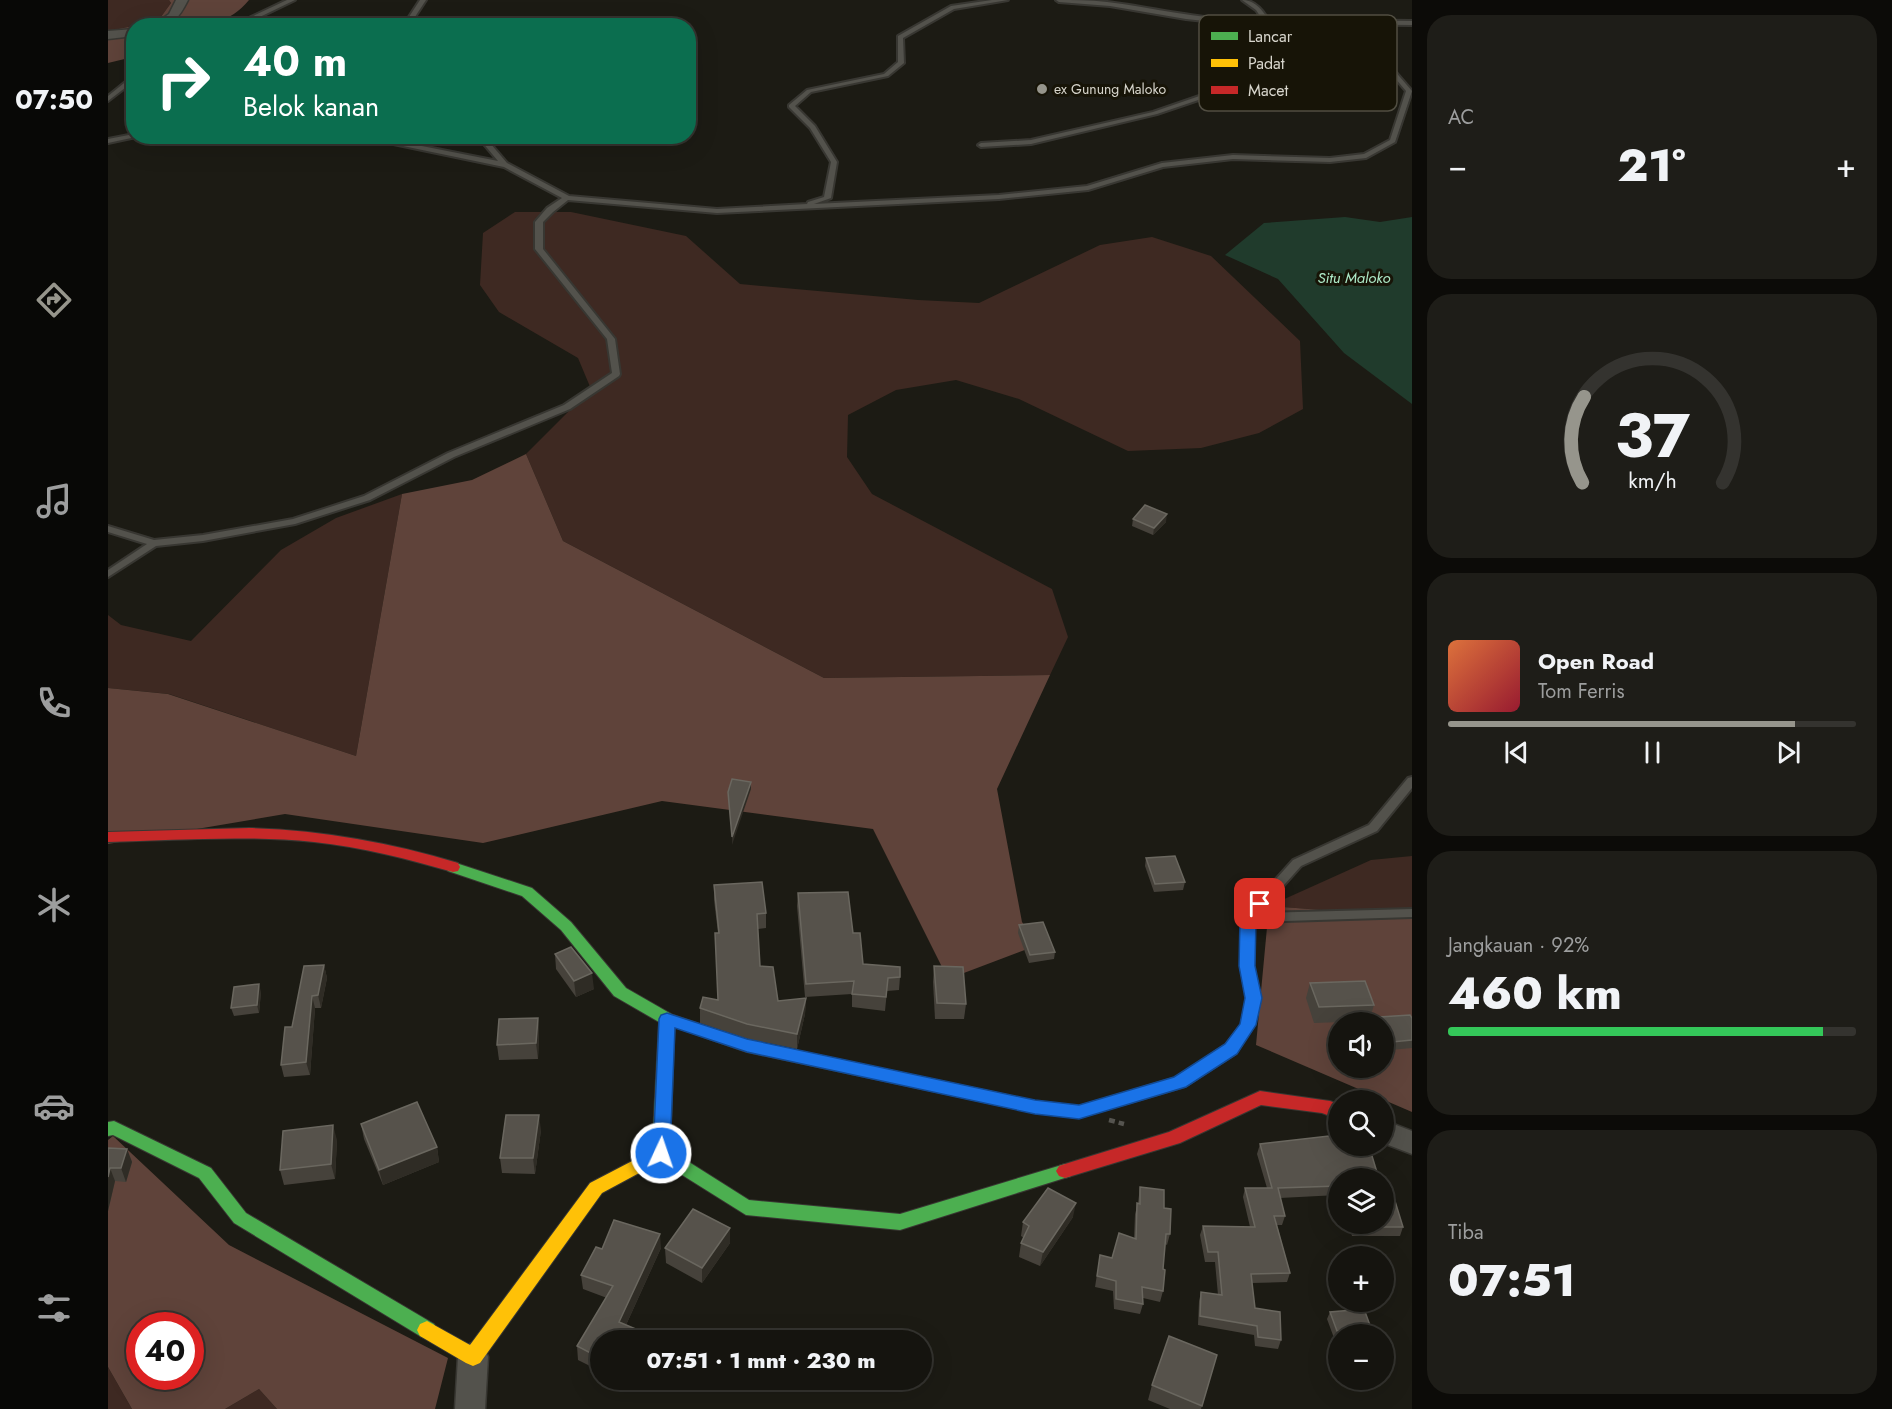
<!DOCTYPE html>
<html lang="id">
<meta charset="utf-8">
<style>
body{margin:0;font-family:Jost,sans-serif;background:#1e1d18;color:#f1f3f6;height:100vh;display:flex;flex-direction:column;font-size:22px;white-space:nowrap}
*{box-sizing:border-box;margin:0}
p{font-size:20px;color:#9d9e9e}
.icon{flex:none;width:33px;height:33px;fill:none;stroke:currentColor;stroke-width:2;stroke-linecap:round;stroke-linejoin:round}
.map{position:relative;flex:1;overflow:hidden}
.details{display:flex;flex-direction:column;gap:15px;padding:15px;background:#0c0b08;width:480px}
.details>*{flex:none}
.top-card{position:absolute;left:18px;top:18px;width:570px;height:126px;border-radius:24px;box-shadow:0 6px 24px #0002,0 0 0 2px #34332f;background:#0b6e4f;color:#fff;overflow:hidden}
.buttons{position:absolute;left:1220px;top:1012px;display:grid;gap:12px}
.buttons a{display:grid;place-items:center;width:66px;height:66px;border-radius:50%;background:#15140f;box-shadow:0 6px 24px #0002,0 0 0 2px #34332f;font-size:30px}
.speed{position:absolute;left:18px;top:1312px;display:flex;gap:12px;font-size:30px;font-weight:700;text-align:center}
.speed>*{display:grid;place-content:center;width:78px;height:78px;border-radius:50%;background:#15140f;box-shadow:0 6px 24px #0002,0 0 0 2px #34332f;line-height:1}
.speed .limit{border:9px solid #d22;background:#fff;color:#111}
.pin{position:absolute;display:grid;place-items:center;width:51px;height:51px;color:#fff;margin:-26px;border-radius:12px;box-shadow:0 3px 9px #0006}
.me{position:absolute;width:66px;margin:-33px;rotate:3deg;stroke-linejoin:round;filter:drop-shadow(0 0 4px #0008)}
.turn{display:flex;align-items:center;gap:21px;height:126px;padding:0 18px;font-size:27px}
.turn .icon{width:78px;height:78px;stroke-width:2.5}
.turn b{display:block;font-size:42px;line-height:51px}
.big{font-size:45px;font-weight:800;line-height:1.1}
.details .tile{flex:1;display:flex;flex-direction:column;justify-content:center;gap:9px;min-width:0;padding:0 21px;border-radius:24px;background:#1e1d18}
.details .dial{align-items:center;gap:0}
.dial svg{height:156px;overflow:visible;fill:none;stroke:#34332f;stroke-width:7;stroke-linecap:round;text-anchor:middle}
.dial text{fill:#f1f3f6;stroke:none}
.song{display:flex;align-items:center;gap:18px}
.cover{width:72px;height:72px;border-radius:9px;background:linear-gradient(135deg,hsl(20 70% 55%),hsl(350 70% 35%))}
.played{height:6px;border-radius:3px;background:linear-gradient(90deg,#96958c 85%,#34332f 85%)}
.keys{display:flex;justify-content:space-around;direction:ltr}
.heat{display:flex;justify-content:space-between;align-items:center;font-size:33px;direction:ltr}
.charge{height:9px;border-radius:4px;background:linear-gradient(90deg,#34c759 92%,#34332f 0)}
.trip{position:absolute;left:482px;top:1330px;width:342px;height:60px;border-radius:30px;background:#15140f;box-shadow:0 6px 24px #0002,0 0 0 2px #34332f;font-weight:800;line-height:60px;text-align:center}
main{display:flex;flex:1;min-height:0}
.dock{display:flex;flex-direction:column;width:108px;justify-content:space-around;align-items:center;background:#080806;color:#9d9e9e}
.dock .icon{width:42px;height:42px}
.dock .selected{color:#96958c}
.dock b{font-size:27px;color:#f1f3f6}
.map>svg:first-child{display:block}
.green{fill:#3e2922}
.forest{fill:#5f433a;fill-rule:evenodd}
.water{fill:#203b2c}
.lines{fill:none;stroke-linecap:round;stroke-linejoin:round}
.lane-casing{stroke:#383732;stroke-width:4}
.street-casing{stroke:#383732;stroke-width:3}
.fast-casing{stroke:#383732;stroke-width:2}
.slow-casing{stroke:#383732;stroke-width:2}
.jam-casing{stroke:#383732;stroke-width:2}
.path{stroke:#55544f;stroke-width:4.5;stroke-dasharray:6 4;stroke-linecap:butt}
.lane{fill:#53524c;fill-rule:evenodd}
.street{fill:#53524c;fill-rule:evenodd}
.fast{fill:#4caf50;fill-rule:evenodd}
.slow{fill:#ffc107;fill-rule:evenodd}
.jam{fill:#c62828;fill-rule:evenodd}
.wall{fill:#46423b}
.shaded-wall{fill:#2f2c25}
.building{fill:#56524b;stroke:#6a675f;stroke-width:1.5}
.route{fill:#1a73e8;stroke:#114b97;stroke-width:1.5}
.poi-dot{fill:#96958c;stroke:#171407;stroke-width:2}
.labels{text-anchor:middle;stroke-width:6;stroke-linejoin:round;paint-order:stroke}
.far-poi-label{font-size:14px;fill:#d8d6cd;stroke:#171407;text-anchor:start}
.far-water-label{font-size:15px;font-style:italic;fill:#ade9c7;stroke:#171407}
.key{fill:#171407;stroke:#514e42;stroke-width:1.5}
.key-label{font-size:16px;fill:#d8d6cd}
</style>
<main>
<nav class="dock">
<b>07:50</b>
<svg class="icon selected" aria-label="directions" viewBox="0 0 24 24"><path d="M12 3l9 9-9 9-9-9zM9 14v-3h6M13 9l2 2-2 2"/></svg>
<svg class="icon" aria-label="music" viewBox="0 0 24 24"><path d="M9 18V5l10-2v13"/><circle cx="6" cy="18" r="3"/><circle cx="16" cy="16" r="3"/></svg>
<svg class="icon" aria-label="phone" viewBox="0 0 24 24"><path d="M5 4h4l2 5-3 2q2 4 5 5l2-3 5 2v4C11 20 4 13 5 4z"/></svg>
<svg class="icon" aria-label="climate" viewBox="0 0 24 24"><path d="M12 3v18M4 7l16 10M4 17L20 7"/></svg>
<svg class="icon" aria-label="car" viewBox="0 0 24 24"><path d="M5 17H2v-5l4-1 3-4h7l3 4 3 1v5h-3M9 17h6M6 11h13"/><circle cx="7" cy="17" r="2"/><circle cx="17" cy="17" r="2"/></svg>
<svg class="icon" aria-label="filters" viewBox="0 0 24 24"><path d="M4 7h16M4 17h16"/><circle cx="9" cy="7" r="2"/><circle cx="15" cy="17" r="2"/></svg>
</nav>
<div class="map">
<svg width="1304" height="1409" viewBox="0 0 1304 1409">
<rect width="100%" height="100%" fill="#1c1b14"/>
<g class="green">
<polygon points="0,0 61,0 63,3 50,21 0,31"/>
<polygon points="407,212 463,212 578,236 632,284 810,300 871,303 992,245 1044,237 1103,256 1192,341 1195,409 1151,433 1093,448 1020,451 911,399 848,380 788,390 740,415 739,457 764,494 944,589 960,637 942,675 716,678 455,541 418,454 483,389 470,358 391,312 372,285 375,233"/>
<polygon points="294,494 248,756 61,694 0,688 0,615 13,625 83,641 173,550 228,518"/>
<polygon points="1304,856 1304,917 1161,906 1263,860"/>
<polygon points="0,1367 24,1409 0,1409"/>
<polygon points="151,1389 169,1409 117,1409"/>
</g>
<g class="forest">
<path d="M61 0H141C113 35 68 25 28 26L50 21 63 3Z"/>
<polygon points="25,26 25,57 0,63 0,31"/>
<polygon points="418,454 455,541 716,678 942,675 889,789 914,922 930,945 840,979 765,829 554,801 375,843 177,814 0,844 0,688 60,694 248,756 294,494 364,480"/>
<path d="M1161 906 1304 917V1112L1148 1045ZM1230 1023H1275V1068H1230Z"/>
<path d="M5 1136 121 1245 340 1358 327 1409H169L151 1389 117 1409H24L0 1367V1140ZM32 1326H82V1377H32Z"/>
</g>
<polygon class="water" points="1237,217 1272,222 1304,217 1304,404 1236,353 1170,279 1117,255 1156,223"/>
<g class="lines">
<g class="lane-casing">
<g id="lane">
<polygon points="179,0 187,0 133,26 124,26"/>
<polygon points="312,0 318,0 301,26 295,26"/>
<polygon points="884,0 900,0 846,9 795,38 796,63 780,76 703,92 687,106 707,126 729,162 723,198 706,204 891,195 979,186 1054,163 1125,155 1222,158 1256,154 1282,140 1298,91 1281,71 1247,64 1182,69 1049,114 923,144 873,147 870,145 873,143 923,140 1045,112 1181,65 1247,60 1285,69 1304,91 1287,142 1258,158 1222,162 1125,159 1055,167 980,190 891,199 609,213 460,200 445,212 435,222 435,249 507,339 512,374 511,376 462,409 346,457 262,500 187,524 95,541 48,546 0,577 0,570 39,544 0,532 0,526 46,540 95,535 185,519 256,496 340,453 456,405 504,373 499,339 427,249 427,222 439,208 454,198 396,167 247,136 263,136 390,161 369,136 376,136 399,163 461,196 609,209 699,204 700,202 716,197 723,162 702,128 681,107 681,105 699,90 776,74 790,62 790,36 843,6"/>
<path d="M948 0C965 0 982 0 999 2 1050 8 1099 22 1151 19L1152 16 1148 10 1134 0C1145 0 1152 7 1158 16L1157 19 1304 21V25L1115 23 1078 19 1002 6 951 2Z"/>
<polygon points="26,75 26,81 0,101 0,96"/>
<polygon points="26,134 26,136 28,137 0,143 0,139"/>
<polygon points="1304,777 1304,788 1269,831 1193,866 1151,913 1304,909 1304,917 1146,922 1145,966 1151,998 1146,1025 1128,1053 1077,1086 971,1117 927,1112 639,1051 561,1024 559,1021 561,1018 565,1016 639,1041 927,1102 971,1107 1068,1078 1118,1045 1134,1024 1139,998 1133,966 1134,918 1136,915 1185,860 1261,825 1300,778"/>
</g>
</g>
<g class="street-casing">
<g id="street">
<path d="M68 0H80C71 18 65 26 44 26L61 14Z"/>
<polygon points="26,29 26,36 0,39 0,31"/>
<polygon points="1275,1120 1304,1131 1304,1154 1275,1143"/>
<polygon points="365,1343 376,1347 380,1357 377,1409 347,1409 350,1357 354,1347"/>
</g>
</g>
<g class="fast-casing">
<g id="fast">
<polygon points="345,862 424,888 463,922 518,988 565,1015 567,1019 562,1150 641,1200 792,1214 957,1164 963,1166 966,1171 963,1176 792,1230 638,1215 547,1158 544,1153 551,1022 506,996 453,930 414,896 340,871 338,867 340,863"/>
<polygon points="6,1121 103,1168 138,1213 326,1324 329,1330 326,1336 319,1339 312,1336 126,1223 91,1178 5,1135 0,1136 0,1122"/>
</g>
</g>
<g class="slow-casing">
<polygon id="slow" points="553,1146 559,1148 562,1153 559,1158 494,1193 372,1363 365,1366 358,1363 312,1336 309,1330 312,1324 319,1321 362,1345 482,1183"/>
</g>
<g class="jam-casing">
<g id="jam">
<path d="M141 828C213 830 281 842 350 863L352 867 350 871 345 872C299 859 254 847 206 842 138 835 69 840 0 842V832Z"/>
<polygon points="1152,1091 1222,1101 1230,1104 1230,1119 1214,1113 1153,1105 1072,1143 957,1178 951,1176 948,1171 951,1166 957,1164 1061,1132"/>
</g>
</g>
<polyline class="path" points="1001,1120 1016,1124"/>
<use href="#lane" class="lane"/>
<use href="#street" class="street"/>
<use href="#fast" class="fast"/>
<use href="#slow" class="slow"/>
<use href="#jam" class="jam"/>
</g>
<g class="wall">
<polygon points="1025,519 1058,522 1045,535 1024,526"/>
<polygon points="1038,858 1077,882 1075,890 1046,892 1037,866"/>
<polygon points="606,885 658,913 658,928 650,929 652,966 670,1001 698,998 697,1014 689,1049 640,1039 592,1023 592,1008 610,1000 610,933 606,900"/>
<polygon points="690,893 745,933 755,964 792,977 791,990 779,991 777,1011 744,1007 744,994 697,997 689,906"/>
<polygon points="911,925 947,952 946,959 921,963 910,933"/>
<polygon points="447,954 486,989 468,997 448,969"/>
<polygon points="216,965 219,978 213,1008 207,1008 202,1075 176,1077 173,1065 184,1027"/>
<polygon points="826,966 858,1004 856,1019 827,1019 825,982"/>
<polygon points="1202,983 1266,1005 1261,1021 1206,1023 1198,998"/>
<polygon points="153,992 151,1013 126,1016 123,1008"/>
<polygon points="1272,1017 1304,1018 1304,1048 1282,1050 1275,1037 1275,1023 1270,1023"/>
<polygon points="430,1018 431,1033 430,1059 391,1060 389,1045"/>
<polygon points="253,1124 329,1147 331,1162 275,1185 256,1139"/>
<polygon points="433,1130 427,1174 394,1173 392,1158"/>
<polygon points="229,1140 227,1179 176,1185 172,1170"/>
<polygon points="1152,1144 1230,1179 1230,1195 1172,1198 1177,1216 1174,1225 1169,1225 1182,1273 1179,1282 1144,1283 1147,1308 1173,1340 1170,1349 1147,1346 1146,1335 1090,1325 1091,1301 1093,1292 1110,1295 1107,1262 1097,1262 1092,1235 1095,1226 1142,1227 1135,1197 1137,1188 1159,1188 1149,1154"/>
<polygon points="0,1148 19,1149 24,1162 18,1182 7,1181 0,1211"/>
<polygon points="1032,1187 1056,1208 1062,1234 1059,1245 1057,1244 1055,1269 1055,1291 1052,1302 1035,1298 1035,1304 1032,1314 1006,1309 1005,1291 987,1287 992,1255 1004,1258 1026,1238 1027,1214 1030,1203"/>
<polygon points="965,1217 932,1266 911,1257 913,1243 916,1238 913,1236 915,1222"/>
<polygon points="1241,1224 1275,1224 1295,1227 1292,1236 1244,1236"/>
<polygon points="622,1228 622,1243 594,1283 558,1263 557,1248"/>
<polygon points="553,1248 518,1325 528,1329 529,1341 492,1341 492,1371 470,1360 469,1346 499,1298 475,1289 473,1275 494,1249"/>
<polygon points="1222,1312 1263,1328 1260,1335 1230,1335 1230,1338 1226,1338 1219,1319"/>
<polygon points="1109,1355 1093,1409 1062,1409 1040,1400 1044,1385"/>
</g>
<g class="shaded-wall">
<polygon points="1059,514 1058,522 1045,535 1046,528"/>
<polygon points="643,782 643,789 624,845 624,837"/>
<polygon points="216,965 219,978 213,1008 210,995"/>
<polygon points="484,973 486,989 468,997 466,981"/>
<polygon points="151,984 153,992 151,1013 149,1005"/>
<polygon points="204,996 207,1008 202,1075 198,1062"/>
<polygon points="698,998 697,1014 689,1049 689,1034"/>
<polygon points="430,1018 431,1033 430,1059 428,1043"/>
<polygon points="431,1115 433,1130 427,1174 425,1158"/>
<polygon points="225,1125 229,1140 227,1179 223,1164"/>
<polygon points="329,1147 331,1162 275,1185 271,1170"/>
<polygon points="19,1149 24,1162 18,1182 13,1168"/>
<polygon points="2,1168 7,1181 0,1211 0,1177"/>
<polygon points="968,1203 965,1217 932,1266 935,1252"/>
<polygon points="622,1228 622,1243 594,1283 594,1268"/>
<polygon points="552,1234 553,1248 513,1336 511,1322"/>
<polygon points="528,1329 529,1341 521,1341"/>
</g>
<g class="building">
<polygon points="1037,505 1059,514 1046,528 1025,519"/>
<polygon points="624,779 643,782 624,837 620,792"/>
<polygon points="1067,856 1077,882 1047,884 1038,858"/>
<polygon points="654,882 658,913 649,914 652,966 665,967 670,1001 698,998 689,1034 639,1024 592,1008 595,997 610,1000 607,933 611,933 606,885"/>
<polygon points="740,892 745,933 752,933 755,964 792,967 792,977 780,978 778,997 744,994 746,981 698,984 690,893"/>
<polygon points="935,922 947,952 922,955 911,925"/>
<polygon points="463,947 484,973 466,981 447,954"/>
<polygon points="216,965 210,995 204,996 198,1062 173,1065 177,1027 184,1027 196,966"/>
<polygon points="826,966 855,967 858,1004 829,1003"/>
<polygon points="1257,981 1266,1005 1211,1007 1202,983"/>
<polygon points="151,984 149,1005 123,1008 126,987"/>
<polygon points="1302,1015 1304,1018 1304,1040 1284,1042 1272,1017"/>
<polygon points="430,1018 428,1043 389,1045 391,1019"/>
<polygon points="309,1102 329,1147 271,1170 253,1124"/>
<polygon points="398,1115 431,1115 425,1158 392,1158"/>
<polygon points="225,1125 223,1164 172,1170 175,1131"/>
<polygon points="1221,1136 1223,1138 1230,1138 1230,1146 1261,1146 1271,1179 1230,1179 1230,1186 1170,1188 1177,1216 1166,1216 1182,1273 1143,1274 1147,1308 1172,1312 1173,1340 1150,1337 1149,1326 1092,1316 1093,1292 1114,1295 1110,1252 1100,1252 1095,1226 1147,1227 1137,1188 1164,1188 1152,1144"/>
<polygon points="0,1148 19,1149 13,1168 2,1168 0,1177"/>
<polygon points="1275,1185 1282,1185 1295,1227 1248,1227 1247,1224 1275,1224"/>
<polygon points="1032,1187 1056,1190 1056,1208 1063,1209 1062,1234 1058,1234 1055,1269 1057,1270 1055,1291 1034,1287 1035,1304 1008,1299 1008,1281 989,1276 992,1255 1004,1258 1011,1233 1028,1239 1029,1203 1032,1204"/>
<polygon points="940,1188 968,1203 935,1252 913,1243 921,1226 915,1222"/>
<polygon points="585,1209 622,1228 594,1268 557,1248"/>
<polygon points="506,1220 552,1234 511,1322 528,1329 521,1341 492,1341 492,1358 469,1346 505,1286 473,1275 488,1247 494,1249"/>
<polygon points="1256,1309 1263,1328 1229,1331 1222,1312"/>
<polygon points="1061,1336 1109,1355 1094,1406 1044,1385"/>
</g>
<polygon class="route" points="1152,899 1157,900 1160,904 1148,919 1147,966 1154,998 1148,1025 1129,1054 1078,1087 971,1119 927,1114 639,1052 567,1028 562,1153 560,1159 553,1161 547,1159 545,1153 551,1019 553,1015 559,1013 639,1039 927,1100 971,1105 1066,1077 1117,1044 1132,1024 1137,998 1131,966 1132,918 1147,900"/>
<circle class="poi-dot" cx="934" cy="89" r="6"/>
<g class="labels">
<g class="far-poi-label">
<text x="946" y="94">ex Gunung Maloko</text>
</g>
<g class="far-water-label">
<text x="1246" y="283">Situ Maloko</text>
</g>
</g>
<rect x="1091" y="15" width="198" height="96" rx="9" class="key"/>
<rect x="1103" y="32" width="27" height="8" fill="#4caf50"/>
<rect x="1103" y="59" width="27" height="8" fill="#ffc107"/>
<rect x="1103" y="86" width="27" height="8" fill="#c62828"/>
<g class="key-label">
<text x="1140" y="42">Lancar</text>
<text x="1140" y="69">Padat</text>
<text x="1140" y="96">Macet</text>
</g>
</svg>
<div class="buttons">
<a><svg class="icon" aria-label="sound" viewBox="0 0 24 24"><path d="M4 9h4l5-4v14l-5-4H4zM17 9q2 3 0 6"/></svg></a>
<a><svg class="icon" aria-label="search" viewBox="0 0 24 24"><circle cx="10" cy="10" r="6"/><path d="M15 15l6 6"/></svg></a>
<a><svg class="icon" aria-label="layers" viewBox="0 0 24 24"><path d="M12 4l9 5-9 5-9-5zM3 14l9 5 9-5"/></svg></a>
<a>+</a>
<a>−</a>
</div>
<div class="speed"><div class="limit">40</div></div>
<div class="pin" style="left:1152px;top:904px;background:#d93025"><svg class="icon" aria-label="arrive" viewBox="0 0 24 24"><path d="M6 21V4h12l-3 4 3 4H6"/></svg></div>
<svg class="me" style="left:553px;top:1153px" viewBox="-20 -20 40 40"><circle r="17" fill="#1a73e8" stroke="#fff" stroke-width="3"/><path d="M0-11L8 9 0 5-8 9z" fill="#fff"/></svg>
<div class="trip">07:51 · 1 mnt · 230 m</div>
<div class="top-card">
<div class="turn"><svg class="icon" aria-label="right" viewBox="0 0 24 24"><path d="M7 20v-9h11M14 6l5 5-5 5"/></svg><div><b>40 m</b>Belok kanan</div></div>
</div>
</div>
<section class="details">
<div class="tile"><p>AC</p>
<div class="heat"><a>−</a><b class="big">21°</b><a>+</a></div>
</div>
<div class="tile dial"><svg viewBox="0 0 100 80">
<path d="M14 69A42 42 0 1 1 86 69"/>
<path d="M14 69A42 42 0 0 1 15 25" stroke="#96958c"/>
<text x="50" y="56" font-size="32" font-weight="700">37</text>
<text x="50" y="72" font-size="11">km/h</text>
</svg></div>
<div class="tile">
<div class="song"><i class="cover"></i><div><b>Open Road</b><p>Tom Ferris</p></div></div>
<div class="played"></div>
<div class="keys"><svg class="icon" aria-label="previous" viewBox="0 0 24 24"><path d="M18 5L8 12l10 7zM5 5v14"/></svg><svg class="icon" aria-label="pause" viewBox="0 0 24 24"><path d="M8 5v14M16 5v14"/></svg><svg class="icon" aria-label="next" viewBox="0 0 24 24"><path d="M6 5l10 7-10 7zM19 5v14"/></svg></div>
</div>
<div class="tile"><p>Jangkauan · 92%</p><b class="big">460 km</b><div class="charge"></div></div>
<div class="tile"><p>Tiba</p><b class="big">07:51</b></div>
</section>
</main>
